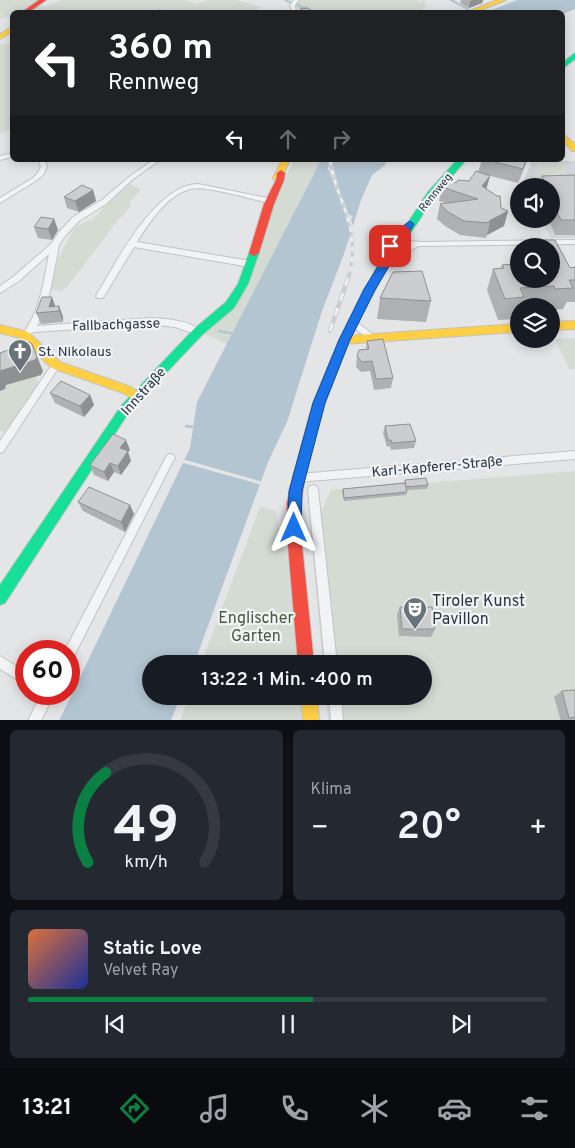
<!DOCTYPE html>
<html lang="de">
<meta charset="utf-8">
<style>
body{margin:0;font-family:Overpass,sans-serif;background:#242831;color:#f1f3f6;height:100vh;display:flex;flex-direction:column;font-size:19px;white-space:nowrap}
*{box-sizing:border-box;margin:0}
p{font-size:16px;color:#9ea1a6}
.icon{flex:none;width:28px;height:28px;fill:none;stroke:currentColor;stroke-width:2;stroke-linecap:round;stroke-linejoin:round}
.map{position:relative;height:720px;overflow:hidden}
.side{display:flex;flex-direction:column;gap:10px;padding:10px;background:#0d0f14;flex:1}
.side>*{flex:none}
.banner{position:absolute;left:10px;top:10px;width:555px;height:152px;border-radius:8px;box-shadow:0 2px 12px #0003;background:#202124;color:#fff;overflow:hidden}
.tools{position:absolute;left:510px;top:178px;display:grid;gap:10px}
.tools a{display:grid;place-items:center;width:50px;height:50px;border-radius:50%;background:#171b24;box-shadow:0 2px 12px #0003;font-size:25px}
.speed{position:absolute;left:15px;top:640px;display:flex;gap:10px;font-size:25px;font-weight:700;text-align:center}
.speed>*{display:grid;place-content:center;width:65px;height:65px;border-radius:50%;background:#171b24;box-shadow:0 2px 12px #0003;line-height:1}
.speed .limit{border:8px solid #d22;background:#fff;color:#111}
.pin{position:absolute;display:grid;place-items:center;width:42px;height:42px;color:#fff;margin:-21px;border-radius:10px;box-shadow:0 2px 8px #0006}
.me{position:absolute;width:55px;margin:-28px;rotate:0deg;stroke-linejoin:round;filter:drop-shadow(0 0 4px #0008)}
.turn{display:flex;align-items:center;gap:18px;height:105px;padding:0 15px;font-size:22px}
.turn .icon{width:65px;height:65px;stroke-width:2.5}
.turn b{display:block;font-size:35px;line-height:42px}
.lanes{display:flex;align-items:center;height:48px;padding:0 15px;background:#0003;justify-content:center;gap:25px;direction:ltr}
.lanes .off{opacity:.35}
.big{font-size:38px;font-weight:600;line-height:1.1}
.side .widget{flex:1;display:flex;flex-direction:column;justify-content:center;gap:8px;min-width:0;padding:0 18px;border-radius:8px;background:#242831}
.side .dial{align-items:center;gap:0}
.dial svg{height:130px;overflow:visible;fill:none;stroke:#363941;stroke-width:7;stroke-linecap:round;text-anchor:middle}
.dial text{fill:#f1f3f6;stroke:none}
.song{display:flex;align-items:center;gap:15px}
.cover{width:60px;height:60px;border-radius:8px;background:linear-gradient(135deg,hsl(20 70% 55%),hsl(230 70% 35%))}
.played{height:5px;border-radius:2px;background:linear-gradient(90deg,#0b8043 55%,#363941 55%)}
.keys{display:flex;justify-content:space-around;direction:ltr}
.heat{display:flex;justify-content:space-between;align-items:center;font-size:28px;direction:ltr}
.side .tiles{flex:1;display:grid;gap:10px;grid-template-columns:1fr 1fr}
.widget:last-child{grid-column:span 2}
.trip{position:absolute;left:142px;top:655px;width:290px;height:50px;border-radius:25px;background:#171b24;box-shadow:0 2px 12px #0003;font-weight:600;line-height:50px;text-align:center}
.menu{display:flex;height:80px;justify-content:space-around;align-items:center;background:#090b0e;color:#9ea1a6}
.menu .icon{width:35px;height:35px}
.menu .on{color:#0b8043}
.menu b{font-size:22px;color:#f1f3f6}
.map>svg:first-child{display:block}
.built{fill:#d1d5da}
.green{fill:#d4dbd3}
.water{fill:#b3c5d1}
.pier{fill:#e3e5e7}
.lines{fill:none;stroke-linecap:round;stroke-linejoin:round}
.stream-far1{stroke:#b3c5d1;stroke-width:2}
.stream{stroke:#b3c5d1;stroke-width:2.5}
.street-casing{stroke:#c1c3c5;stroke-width:2}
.fast-casing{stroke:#c1c3c5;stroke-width:2}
.slow-casing{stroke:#c1c3c5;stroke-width:2}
.jam-casing{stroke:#c1c3c5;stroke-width:2}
.street{fill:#f1f3f4;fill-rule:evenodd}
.fast{fill:#16e098;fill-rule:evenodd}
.slow{fill:#ffcf43;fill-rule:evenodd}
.jam{fill:#f24e42;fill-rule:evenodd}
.rail-far1-casing{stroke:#cbcdcf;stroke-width:3}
.rail-casing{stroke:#cbcdcf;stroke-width:4.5}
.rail-far1{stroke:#f0f4f6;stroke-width:2;stroke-dasharray:5;stroke-linecap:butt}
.rail{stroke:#f0f4f6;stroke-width:2.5;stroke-dasharray:8;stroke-linecap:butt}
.wall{fill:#afb0b2}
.shaded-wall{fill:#8e9091}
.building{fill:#cbcdcf;stroke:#8e9091}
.route{fill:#1a73e8;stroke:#114b97}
.labels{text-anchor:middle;stroke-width:4.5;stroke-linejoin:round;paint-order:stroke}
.far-street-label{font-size:11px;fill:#2a3540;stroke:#f0f4f6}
.street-label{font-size:14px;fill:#2a3540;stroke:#f0f4f6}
.poi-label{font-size:14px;fill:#2a3540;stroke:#f0f4f6;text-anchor:start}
.near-poi-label{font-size:16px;fill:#2a3540;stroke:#f0f4f6;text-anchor:start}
.near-park-label{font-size:16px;fill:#435b38;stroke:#f0f4f6}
</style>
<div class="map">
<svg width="575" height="721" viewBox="0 0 575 721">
<rect width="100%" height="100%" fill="#e3e5e7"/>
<polygon class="built" points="532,160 575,161 575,238 551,238 541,219 551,219 551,186 525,186 523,183"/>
<g class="green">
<polygon points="0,0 47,0 38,5 44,7 62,0 185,0 196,4 209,0 237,0 261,7 254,12 204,12 202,10 186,12 12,12 12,16 0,19"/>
<polygon points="299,0 418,0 421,3 422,0 426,0 424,4 427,6 421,10 428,12 306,12 296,8 295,4"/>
<polygon points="12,43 12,129 0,133 0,45"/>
<polygon points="294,160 321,160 227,344 205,334 236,307 285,175 289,171"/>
<polygon points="539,160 567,165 560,186 540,181 538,186 530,184"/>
<polygon points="129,184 141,189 129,203 131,206 118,220 67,287 61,291 51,289 58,259 75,227 94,218 104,207"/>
<polygon points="575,338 575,369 569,369 555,339"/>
<path d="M36 375C43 393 19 418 9 433L0 431V391L6 385Z"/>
<polygon points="575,471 575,720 328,720 326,696 424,696 424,664 323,664 311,536 331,490 425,480 426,483"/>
<polygon points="260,507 276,511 281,545 287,549 297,664 201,664"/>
<polygon points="189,696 300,696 302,720 180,721"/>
</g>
<g class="water">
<polygon points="517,0 575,0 575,9 563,14 487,12"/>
<polygon points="321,160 388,160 384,166 372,175 361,200 344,254 322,311 287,422 268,462 194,664 151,664 151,696 181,696 171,720 59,721 190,448 197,402"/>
</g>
<g class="pier">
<polygon points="328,160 332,160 338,186 349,215 353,216 351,219 354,230 351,240 348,223 329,170 327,169 329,167"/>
<polygon points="182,459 242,476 263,482 262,485 180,462"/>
</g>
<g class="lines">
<g class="stream-far1">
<polyline points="285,0 315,12"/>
<polyline points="451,0 468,9"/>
<polyline points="158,10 165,12"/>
</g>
<g class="stream">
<polyline points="219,331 235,334"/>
<polyline points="186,426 192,427"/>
</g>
<g class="street-casing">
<g id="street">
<polygon points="294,0 299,0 295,5 296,12 292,12 290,5"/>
<polygon points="12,153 12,157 0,160 0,156"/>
<polygon points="38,160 44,160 47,166 44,174 37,180 0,203 0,198 33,178 38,173 41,166"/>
<path d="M153 160H160L133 179 106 204 79 221 65 236 59 245 50 292 37 326 151 318C167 319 191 320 202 332L201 334 198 335 175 327 151 324 34 332 28 335 25 334 24 332C40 311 44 280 49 254L19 281 0 293V286L13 277 52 243 59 232 73 217 102 200 129 177Z"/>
<path d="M198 184 272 199 274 201 270 203C253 200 205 185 190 189 167 195 149 223 137 242L250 261 253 262 254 264 253 266 250 267 134 247 103 298H97L96 296C115 264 156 184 198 184Z"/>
<polygon points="390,239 420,242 575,240 575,244 419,246 390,260 387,259 386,257 387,255 410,245 390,243"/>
<polygon points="353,319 375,336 376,338 375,340 369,340 350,324 349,322"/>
<polygon points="56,362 59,363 60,365 59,367 3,452 0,453 0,441 53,363"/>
<polygon points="575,451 575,459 298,482 294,481 293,478 294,475 298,474"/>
<polygon points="170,454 173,455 175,458 173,461 73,658 69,660 69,651 64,651 65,650 167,455"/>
<polygon points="313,485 317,487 318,490 337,664 325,664 308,490 309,487"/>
<polygon points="0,656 26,672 26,685 0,669"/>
<polygon points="41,694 54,694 41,721 28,721"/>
<polygon points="329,696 341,696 343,721 331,721"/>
</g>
</g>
<g class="fast-casing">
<g id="fast">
<polygon points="575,53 575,59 562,69 562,63"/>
<polygon points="457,160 466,160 435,196 410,234 406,235 395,246 390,261 349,340 325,403 305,476 304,480 299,482 294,480 293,476 313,403 339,340 380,261 386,245 409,221 428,192"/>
<polygon points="254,250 259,253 248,284 234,308 202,335 129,412 5,603 0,605 0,585 121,406 194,329 226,302 238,284 249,253"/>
</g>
</g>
<g class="slow-casing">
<g id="slow">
<polygon points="497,0 506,0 475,12 467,12"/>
<polygon points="12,27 12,32 0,39 0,34"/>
<polygon points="562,133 575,144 575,151 572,151 562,140"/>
<polygon points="282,160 290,160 280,180 274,180 273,178"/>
<polygon points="575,321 575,329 551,330 551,322"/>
<polygon points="519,324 519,332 344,344 339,340 344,336"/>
<polygon points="0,325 28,332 60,362 131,387 142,396 140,399 136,401 123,393 52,368 20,338 0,333"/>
<polygon points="301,696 317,696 319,721 303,721"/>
</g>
</g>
<g class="jam-casing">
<g id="jam">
<polygon points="39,0 46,0 29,12 22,12"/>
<polygon points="281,170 285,173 284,180 274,204 259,253 254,256 251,255 249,253 264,204 276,180 277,173"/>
<polygon points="299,470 304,472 305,476 301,503 302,545 314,664 298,664 288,545 287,503 293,476 294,472"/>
</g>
</g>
<use href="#street" class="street"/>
<use href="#fast" class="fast"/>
<use href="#slow" class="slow"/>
<use href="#jam" class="jam"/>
<g class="rail-far1-casing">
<path id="rail-far1" d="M330 160C338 207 361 224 349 277"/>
</g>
<g class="rail-casing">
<polyline id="rail" points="330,331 349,275"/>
</g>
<use href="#rail-far1" class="rail-far1"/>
<use href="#rail" class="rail"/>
</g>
<g class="wall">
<polygon points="461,0 483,0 482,3 469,8 460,3"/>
<polygon points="482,160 527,160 518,183 487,175 490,176 486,189 501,208 508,211 504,226 487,235 486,238 460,235 445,226 437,219 440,204 446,203 439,201 442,187 456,183 469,181 478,172"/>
<polygon points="575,175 575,235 555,235 549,220 544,220 544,219 551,219 551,186 539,186 542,176"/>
<polygon points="93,190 96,201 79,212 67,208 64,197"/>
<polygon points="54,219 58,230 52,240 38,238 34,227"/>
<polygon points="536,240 555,240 570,268 575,267 575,302 567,302 563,309 551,310 551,306 519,306 519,311 516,319 498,320 487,290 493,269 501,268 502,265 518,264 519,266 519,279 551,279 551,246 534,246"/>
<polygon points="380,298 431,301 426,322 377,319"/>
<polygon points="59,306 63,317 63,322 41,324 36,313 55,307"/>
<polygon points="367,341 393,378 391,388 374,390 370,371 361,372 356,367 357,356 366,349"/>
<polygon points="50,393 90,395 94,405 84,417 55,403"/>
<polygon points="385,426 416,441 414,448 391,450 390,446 387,447 383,433"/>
<polygon points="130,450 128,452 131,461 121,475 114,472 108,481 94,475 90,465"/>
<polygon points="405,480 428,485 427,489 407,490 406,495 344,501 342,492 343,489 404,483"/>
<polygon points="78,502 130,505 134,514 125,532 83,511"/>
<polygon points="400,607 435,629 431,637 399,636 397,615"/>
<polygon points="575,690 575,721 561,721 554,697 562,691"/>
</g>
<g class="shaded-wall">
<polygon points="473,0 483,0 482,3 469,8 470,1"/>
<polygon points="526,160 527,160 518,183 523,169"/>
<polygon points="490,176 486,190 482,186"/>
<polygon points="93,190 96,201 79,212 75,201"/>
<polygon points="508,211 504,226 487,235 490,223 489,221"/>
<polygon points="54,219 58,230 52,240 48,229"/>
<polygon points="52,297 56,308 49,307"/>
<polygon points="59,306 63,317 63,322 59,311"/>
<polygon points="32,344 43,371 41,375 6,385 5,389 0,391 0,371"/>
<polygon points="90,395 94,405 84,417 80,406"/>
<polygon points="126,440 130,450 128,452 131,461 121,475 118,466 120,448"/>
<polygon points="110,463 114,472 108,481 104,472"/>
<polygon points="130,505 134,514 125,532 121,522"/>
</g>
<g class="building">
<polygon points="308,8 313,12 303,12 300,9"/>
<polygon points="486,160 526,160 523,169"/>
<polygon points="476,171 490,176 482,186 497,196 500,196 501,208 508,211 489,221 490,223 464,221 448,212 440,204 478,199 442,187 448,180 456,183 458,180 469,181"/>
<polygon points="575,175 575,220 561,220 554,206 551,206 551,186 546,186 542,176"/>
<polygon points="82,185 93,190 75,201 64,197"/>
<polygon points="41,217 54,219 48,229 34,227"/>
<polygon points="536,240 555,240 570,268 575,267 575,280 569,280 573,288 555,289 554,286 520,288 524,297 505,299 493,269 504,268 502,265 518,264 519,266 519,279 551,279 551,246 539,246"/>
<polygon points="422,271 431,301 380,298 393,272"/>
<polygon points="42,297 52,297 49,307 59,306 59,311 36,313"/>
<polygon points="383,339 393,378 376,379 372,361 362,362 357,356 359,350 369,349 367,341"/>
<polygon points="30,342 32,344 37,357 35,360 0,371 0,353"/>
<polygon points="61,381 90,395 80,406 50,393"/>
<polygon points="410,424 416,441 392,443 391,440 388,440 385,426"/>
<polygon points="113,434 126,440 120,448 128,451 118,466 110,463 104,472 90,465"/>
<polygon points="426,478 428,485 406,487 405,480"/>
<polygon points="405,483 407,492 344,498 343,489"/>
<polygon points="89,487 130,505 121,522 78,502"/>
<polygon points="400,607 432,607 435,629 402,629"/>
<polygon points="575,690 575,717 569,718 562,691"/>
</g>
<polygon class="route" points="410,221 414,224 375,290 350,340 325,403 302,491 301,528 299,532 294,534 290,532 288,528 289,491 313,403 339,340 364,289 389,249 386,246 394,233"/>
<defs>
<g id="church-pin" transform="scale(1.25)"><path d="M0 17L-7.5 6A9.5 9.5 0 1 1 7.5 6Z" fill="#6b737a" stroke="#f0f4f6"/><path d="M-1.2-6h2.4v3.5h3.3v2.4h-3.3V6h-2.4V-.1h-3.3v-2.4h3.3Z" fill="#fff"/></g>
<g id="theatre-pin" transform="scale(1.25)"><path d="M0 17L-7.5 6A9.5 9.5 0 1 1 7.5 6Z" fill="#6b737a" stroke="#f0f4f6"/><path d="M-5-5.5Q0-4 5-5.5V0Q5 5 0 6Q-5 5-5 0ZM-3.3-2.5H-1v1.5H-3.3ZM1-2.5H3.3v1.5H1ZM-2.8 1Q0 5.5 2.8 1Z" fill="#fff"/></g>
</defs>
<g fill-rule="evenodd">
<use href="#church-pin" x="20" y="351"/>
<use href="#theatre-pin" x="415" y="609"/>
</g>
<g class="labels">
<g class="far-street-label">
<text transform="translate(435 192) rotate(-51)" y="4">Rennweg</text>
</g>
<g class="street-label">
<text transform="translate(116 324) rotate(-2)" y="5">Fallbachgasse</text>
<text transform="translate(143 391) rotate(-48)" y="5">Innstraße</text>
<text transform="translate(437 466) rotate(-5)" y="5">Karl-Kapferer-Straße</text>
</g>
<g class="poi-label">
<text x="38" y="356">St. Nikolaus</text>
</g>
<g class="near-poi-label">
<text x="432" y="606">Tiroler Kunst<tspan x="432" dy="18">Pavillon</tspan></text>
</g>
<g class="near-park-label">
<text x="256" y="623">Englischer<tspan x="256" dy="18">Garten</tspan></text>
</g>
</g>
</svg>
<div class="tools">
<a><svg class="icon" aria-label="sound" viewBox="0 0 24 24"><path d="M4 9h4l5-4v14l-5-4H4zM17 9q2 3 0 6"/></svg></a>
<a><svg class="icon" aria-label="search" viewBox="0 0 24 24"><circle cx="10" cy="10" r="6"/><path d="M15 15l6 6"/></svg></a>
<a><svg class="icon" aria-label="layers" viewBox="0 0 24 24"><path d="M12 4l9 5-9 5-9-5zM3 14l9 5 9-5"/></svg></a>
</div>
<div class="speed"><div class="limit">60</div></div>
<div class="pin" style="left:390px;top:246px;background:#d93025"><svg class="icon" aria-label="arrive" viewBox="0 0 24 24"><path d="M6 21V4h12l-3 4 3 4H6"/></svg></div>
<svg class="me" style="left:294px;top:528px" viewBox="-20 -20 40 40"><path d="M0-17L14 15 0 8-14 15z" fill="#1a73e8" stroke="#fff" stroke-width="4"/></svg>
<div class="trip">13:22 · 1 Min. · 400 m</div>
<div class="banner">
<div class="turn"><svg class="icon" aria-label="left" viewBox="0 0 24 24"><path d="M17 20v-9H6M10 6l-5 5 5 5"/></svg><div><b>360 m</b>Rennweg</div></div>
<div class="lanes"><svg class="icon" aria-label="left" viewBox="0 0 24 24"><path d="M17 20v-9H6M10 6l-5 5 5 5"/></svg><svg class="icon off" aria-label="ahead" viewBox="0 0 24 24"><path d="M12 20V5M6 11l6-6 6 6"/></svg><svg class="icon off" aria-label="right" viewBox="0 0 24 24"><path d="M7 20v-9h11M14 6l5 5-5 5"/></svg></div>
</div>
</div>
<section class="side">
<div class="tiles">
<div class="widget dial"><svg viewBox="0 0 100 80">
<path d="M14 69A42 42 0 1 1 86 69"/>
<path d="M14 69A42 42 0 0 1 25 14" stroke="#0b8043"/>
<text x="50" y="56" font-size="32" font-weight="700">49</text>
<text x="50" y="72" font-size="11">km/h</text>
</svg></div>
<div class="widget"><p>Klima</p>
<div class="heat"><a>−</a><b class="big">20°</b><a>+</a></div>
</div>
<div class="widget">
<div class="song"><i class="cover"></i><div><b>Static Love</b><p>Velvet Ray</p></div></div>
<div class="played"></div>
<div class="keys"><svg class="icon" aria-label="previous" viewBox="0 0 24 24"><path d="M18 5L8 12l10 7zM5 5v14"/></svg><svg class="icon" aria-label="pause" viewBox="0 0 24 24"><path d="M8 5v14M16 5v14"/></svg><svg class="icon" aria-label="next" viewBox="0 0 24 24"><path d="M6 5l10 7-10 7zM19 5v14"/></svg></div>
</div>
</div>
</section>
<nav class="menu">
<b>13:21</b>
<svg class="icon on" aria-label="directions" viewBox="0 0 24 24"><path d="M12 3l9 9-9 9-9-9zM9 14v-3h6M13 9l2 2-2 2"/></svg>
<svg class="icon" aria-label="music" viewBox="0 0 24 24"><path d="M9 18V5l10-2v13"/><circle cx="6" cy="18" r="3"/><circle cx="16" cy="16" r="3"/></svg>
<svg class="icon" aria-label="phone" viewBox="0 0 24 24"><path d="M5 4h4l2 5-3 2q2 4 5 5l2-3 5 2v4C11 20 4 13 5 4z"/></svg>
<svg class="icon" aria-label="climate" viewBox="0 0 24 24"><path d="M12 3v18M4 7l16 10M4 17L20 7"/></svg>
<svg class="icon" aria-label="car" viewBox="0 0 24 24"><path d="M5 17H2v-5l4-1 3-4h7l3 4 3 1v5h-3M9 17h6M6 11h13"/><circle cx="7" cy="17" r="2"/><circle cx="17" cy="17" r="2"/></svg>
<svg class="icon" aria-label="filters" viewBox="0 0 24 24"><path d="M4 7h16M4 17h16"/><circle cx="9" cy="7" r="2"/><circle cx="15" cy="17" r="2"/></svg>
</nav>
